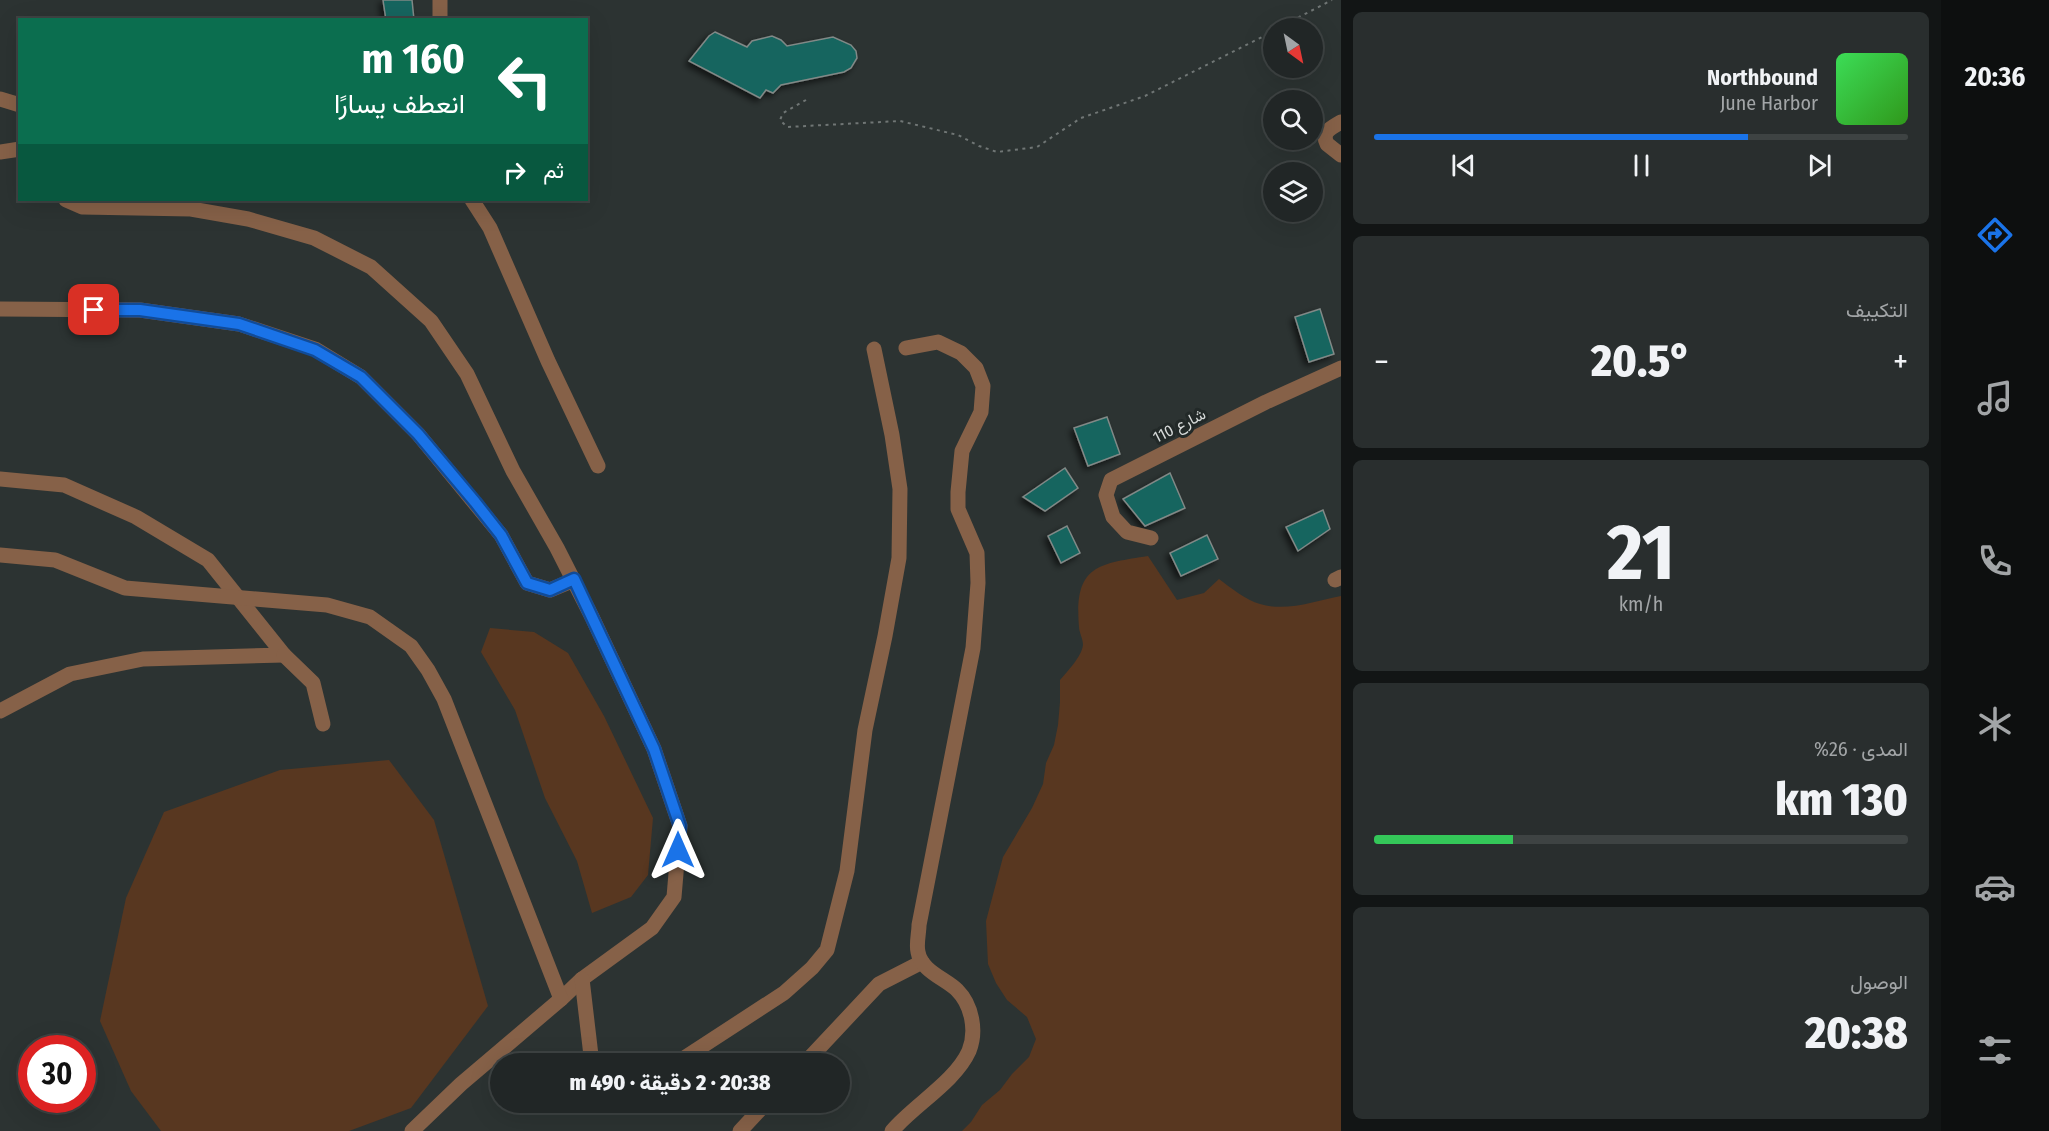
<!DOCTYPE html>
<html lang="ar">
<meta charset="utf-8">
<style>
body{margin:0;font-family:"Fira Sans Condensed",Vazirmatn,sans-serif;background:#292e2e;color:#f1f3f6;direction:rtl;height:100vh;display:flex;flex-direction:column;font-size:22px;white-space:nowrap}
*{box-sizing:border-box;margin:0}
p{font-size:20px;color:#a2a5a7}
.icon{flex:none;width:33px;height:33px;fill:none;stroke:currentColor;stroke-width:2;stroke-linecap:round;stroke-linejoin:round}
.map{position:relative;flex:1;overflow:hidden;direction:ltr}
.details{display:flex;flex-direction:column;gap:12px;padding:12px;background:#121515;width:600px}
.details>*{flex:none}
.banner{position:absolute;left:18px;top:18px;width:570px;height:183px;border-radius:0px;box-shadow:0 6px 24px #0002,0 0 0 2px #3e4343;direction:rtl;background:#0b6e4f;color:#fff;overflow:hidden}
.needle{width:39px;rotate:147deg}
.fabs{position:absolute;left:1263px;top:18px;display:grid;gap:12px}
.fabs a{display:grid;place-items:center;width:60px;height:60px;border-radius:50%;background:#212626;box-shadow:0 6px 24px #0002,0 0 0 2px #3e4343;font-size:30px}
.speed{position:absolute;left:18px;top:1035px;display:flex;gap:12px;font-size:30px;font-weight:700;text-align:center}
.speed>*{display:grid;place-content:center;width:78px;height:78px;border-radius:50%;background:#212626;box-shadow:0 6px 24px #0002,0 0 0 2px #3e4343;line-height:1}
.speed .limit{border:9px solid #d22;background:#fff;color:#111}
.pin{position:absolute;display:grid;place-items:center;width:51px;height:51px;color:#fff;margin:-26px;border-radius:12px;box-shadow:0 3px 9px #0006}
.me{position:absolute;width:66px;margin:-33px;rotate:0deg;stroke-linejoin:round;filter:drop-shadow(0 0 4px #0008)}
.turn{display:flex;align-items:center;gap:21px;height:126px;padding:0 24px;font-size:27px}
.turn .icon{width:78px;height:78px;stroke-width:2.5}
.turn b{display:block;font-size:42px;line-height:51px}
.then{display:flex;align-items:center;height:57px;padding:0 24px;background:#0003;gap:12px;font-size:22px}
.big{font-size:45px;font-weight:800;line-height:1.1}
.details .widget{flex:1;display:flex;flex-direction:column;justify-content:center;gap:9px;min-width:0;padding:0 21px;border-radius:9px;background:#292e2e}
.details .dial{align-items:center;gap:0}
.dial b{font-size:78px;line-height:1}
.song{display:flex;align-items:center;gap:18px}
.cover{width:72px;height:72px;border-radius:9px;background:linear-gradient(135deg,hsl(130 70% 55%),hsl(110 70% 35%))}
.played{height:6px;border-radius:3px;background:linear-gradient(90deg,#1a73e8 70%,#3e4343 70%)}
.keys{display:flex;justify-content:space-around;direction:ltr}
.heat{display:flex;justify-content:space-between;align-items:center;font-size:33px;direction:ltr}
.charge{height:9px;border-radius:4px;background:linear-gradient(90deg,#34c759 26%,#3e4343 0)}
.trip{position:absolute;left:490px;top:1053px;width:360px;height:60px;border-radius:30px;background:#212626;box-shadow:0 6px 24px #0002,0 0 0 2px #3e4343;font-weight:800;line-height:60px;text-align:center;direction:rtl}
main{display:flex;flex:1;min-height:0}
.tabs{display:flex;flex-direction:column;width:108px;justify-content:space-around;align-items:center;background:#0d0f0f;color:#a2a5a7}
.tabs .icon{width:42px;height:42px}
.tabs .selected{color:#1a73e8}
.tabs b{font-size:27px;color:#f1f3f6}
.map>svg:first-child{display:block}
.green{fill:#583720}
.building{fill:#12655e;stroke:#818987;stroke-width:1.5;filter:url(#shadow)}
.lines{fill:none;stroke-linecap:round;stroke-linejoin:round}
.path{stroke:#707675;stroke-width:2;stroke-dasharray:3 4.5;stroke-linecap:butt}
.minor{stroke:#866148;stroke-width:15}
.route-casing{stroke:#114b97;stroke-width:15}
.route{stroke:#1a73e8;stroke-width:10}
.labels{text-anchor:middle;stroke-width:6;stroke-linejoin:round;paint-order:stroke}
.street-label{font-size:16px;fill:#d6dad9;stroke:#222928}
</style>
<main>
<nav class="tabs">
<b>20:36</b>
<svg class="icon selected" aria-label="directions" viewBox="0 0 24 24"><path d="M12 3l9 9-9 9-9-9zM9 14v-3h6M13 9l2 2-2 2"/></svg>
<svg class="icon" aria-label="music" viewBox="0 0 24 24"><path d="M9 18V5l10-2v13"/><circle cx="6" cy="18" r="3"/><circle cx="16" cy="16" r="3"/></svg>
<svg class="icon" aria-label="phone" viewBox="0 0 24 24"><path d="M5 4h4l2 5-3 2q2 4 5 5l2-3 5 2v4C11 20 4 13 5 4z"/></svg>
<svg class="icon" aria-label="climate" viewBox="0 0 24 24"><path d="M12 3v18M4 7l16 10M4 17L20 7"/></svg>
<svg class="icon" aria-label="car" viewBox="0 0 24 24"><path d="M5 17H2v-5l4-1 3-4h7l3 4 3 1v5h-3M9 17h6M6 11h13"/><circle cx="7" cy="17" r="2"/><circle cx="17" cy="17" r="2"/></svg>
<svg class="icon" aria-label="filters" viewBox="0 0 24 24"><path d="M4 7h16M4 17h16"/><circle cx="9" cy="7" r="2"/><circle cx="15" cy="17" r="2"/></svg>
</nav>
<section class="details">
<div class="widget">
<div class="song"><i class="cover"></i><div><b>Northbound</b><p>June Harbor</p></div></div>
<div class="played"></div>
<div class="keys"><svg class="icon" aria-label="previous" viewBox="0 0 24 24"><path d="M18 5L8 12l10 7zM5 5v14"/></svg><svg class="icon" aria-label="pause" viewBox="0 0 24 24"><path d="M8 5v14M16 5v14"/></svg><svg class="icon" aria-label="next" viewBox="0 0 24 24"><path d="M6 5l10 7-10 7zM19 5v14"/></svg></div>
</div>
<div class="widget"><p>التكييف</p>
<div class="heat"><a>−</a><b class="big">20.5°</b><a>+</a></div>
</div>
<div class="widget dial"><b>21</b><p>km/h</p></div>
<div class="widget"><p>المدى · 26%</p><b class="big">130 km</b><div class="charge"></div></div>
<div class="widget"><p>الوصول</p><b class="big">20:38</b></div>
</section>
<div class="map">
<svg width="1341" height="1131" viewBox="0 0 1341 1131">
<defs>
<filter id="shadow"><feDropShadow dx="-3.5" dy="3.5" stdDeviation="3" flood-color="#0009"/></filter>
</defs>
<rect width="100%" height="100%" fill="#2c3332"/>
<g class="green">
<path d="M1148 556 1177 600 1204 593 1219 579C1231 588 1246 600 1260 604 1287 612 1315 601 1341 596V1131H962L971 1122 982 1105 1000 1090 1012 1074 1029 1057 1036 1039 1027 1017 1007 1000 996 983 988 964 986 921 1003 857 1032 808 1043 784 1046 763 1054 745 1058 725 1060 702V680C1067 672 1082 656 1083 645 1083 639 1079 632 1079 627 1074 566 1097 564 1148 556Z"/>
<polygon points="490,628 534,632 568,653 604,716 653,818 648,875 631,897 592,913 577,861 545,798 515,710 481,652"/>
<polygon points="389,760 434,820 488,1006 411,1108 349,1131 161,1131 131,1091 100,1021 126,898 164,812 280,770"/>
</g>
<g class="building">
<polygon points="383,0 412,0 414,20 386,20"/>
<polygon points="715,32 747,47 752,41 772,36 781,40 787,46 833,37 851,45 856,51 857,58 851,68 844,72 781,85 773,93 766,90 760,98 689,61 709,36"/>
<polygon points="1320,309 1334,354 1309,362 1295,317"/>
<polygon points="1107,417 1120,454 1088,466 1074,428"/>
<polygon points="1065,468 1078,488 1045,511 1023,497"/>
<polygon points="1170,473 1185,508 1145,526 1123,499"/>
<polygon points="1323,510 1330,529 1298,551 1286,527"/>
<polygon points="1067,526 1080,553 1061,563 1048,536"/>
<polygon points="1207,535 1218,559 1181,576 1170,553"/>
</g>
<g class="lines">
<g class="path">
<polyline points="1278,28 1332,0"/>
<polyline points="806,100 783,113 780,120 787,127 900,121 958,135 979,146 997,152 1037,147 1081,118 1145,96 1274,31"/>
</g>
<g class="minor">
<polyline points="440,20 440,0"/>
<polyline points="0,99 20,105"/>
<path d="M1341 122C1331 128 1321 132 1327 144L1341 155"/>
<polyline points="0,152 20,149"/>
<polyline points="66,200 82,207 191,209 248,219 314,238 371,267 431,321 467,374 513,471 557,548 592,617 654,749 680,826 674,897 652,928 582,979 561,999"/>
<polyline points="472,200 490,228 548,361 598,466"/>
<polyline points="0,309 140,310 239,324 315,349 361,377 418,434 501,535 527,583 550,590 574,580"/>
<polyline points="0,479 64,485 136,517 208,560 284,655 143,659 70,674 0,711"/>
<polyline points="1151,538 1127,532 1113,517 1106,495 1111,480 1266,402 1341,368"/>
<polyline points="0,555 55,560 125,588 327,605 370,617 411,646 428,670 444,699 561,999 461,1084 412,1131"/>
<polyline points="1335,580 1341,577"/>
<polyline points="284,655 313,683 323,724"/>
<polyline points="582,979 592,1064"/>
<polyline points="675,1064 784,993 812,968 827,950 847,871 865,730 885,636 899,558 900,489 892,435 874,349"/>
<polyline points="804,1064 879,984 922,962"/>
<polyline points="740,1131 767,1102"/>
<path d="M892 1131C914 1105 955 1082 969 1051 977 1031 972 1005 957 990 946 979 921 971 918 952 916 944 919 933 919 925L973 648 978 583 977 553 958 509V492L962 451 981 412 983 386 976 368 961 353 938 342 906 348"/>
</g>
</g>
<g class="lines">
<g class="route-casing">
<polyline id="route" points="94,310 140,310 239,324 315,350 361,377 418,434 475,502 501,535 527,583 550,590 574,579 654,749 680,826 678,850"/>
</g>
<use href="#route" class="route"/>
</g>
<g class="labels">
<g class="street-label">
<text transform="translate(1179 425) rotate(-27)" y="6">شارع 110</text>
</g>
</g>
</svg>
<div class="fabs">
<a><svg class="needle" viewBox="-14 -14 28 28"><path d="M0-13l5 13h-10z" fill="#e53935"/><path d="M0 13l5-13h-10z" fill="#a2a5a7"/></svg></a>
<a><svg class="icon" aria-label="search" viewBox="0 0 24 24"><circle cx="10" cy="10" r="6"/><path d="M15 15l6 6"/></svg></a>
<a><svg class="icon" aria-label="layers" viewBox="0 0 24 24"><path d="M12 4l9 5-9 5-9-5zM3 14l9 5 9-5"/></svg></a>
</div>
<div class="speed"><div class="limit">30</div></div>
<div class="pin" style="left:94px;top:310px;background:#d93025"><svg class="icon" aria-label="arrive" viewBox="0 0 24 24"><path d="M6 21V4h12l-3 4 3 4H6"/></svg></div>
<svg class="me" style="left:678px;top:850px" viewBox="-20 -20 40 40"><path d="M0-17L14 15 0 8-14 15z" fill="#1a73e8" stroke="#fff" stroke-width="4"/></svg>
<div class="trip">20:38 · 2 دقيقة · 490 m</div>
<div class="banner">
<div class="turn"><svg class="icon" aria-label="left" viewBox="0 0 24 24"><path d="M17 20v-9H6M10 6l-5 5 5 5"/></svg><div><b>160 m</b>انعطف يسارًا</div></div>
<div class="then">ثم<svg class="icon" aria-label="right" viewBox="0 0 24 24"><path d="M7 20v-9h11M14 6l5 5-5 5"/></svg></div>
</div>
</div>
</main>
